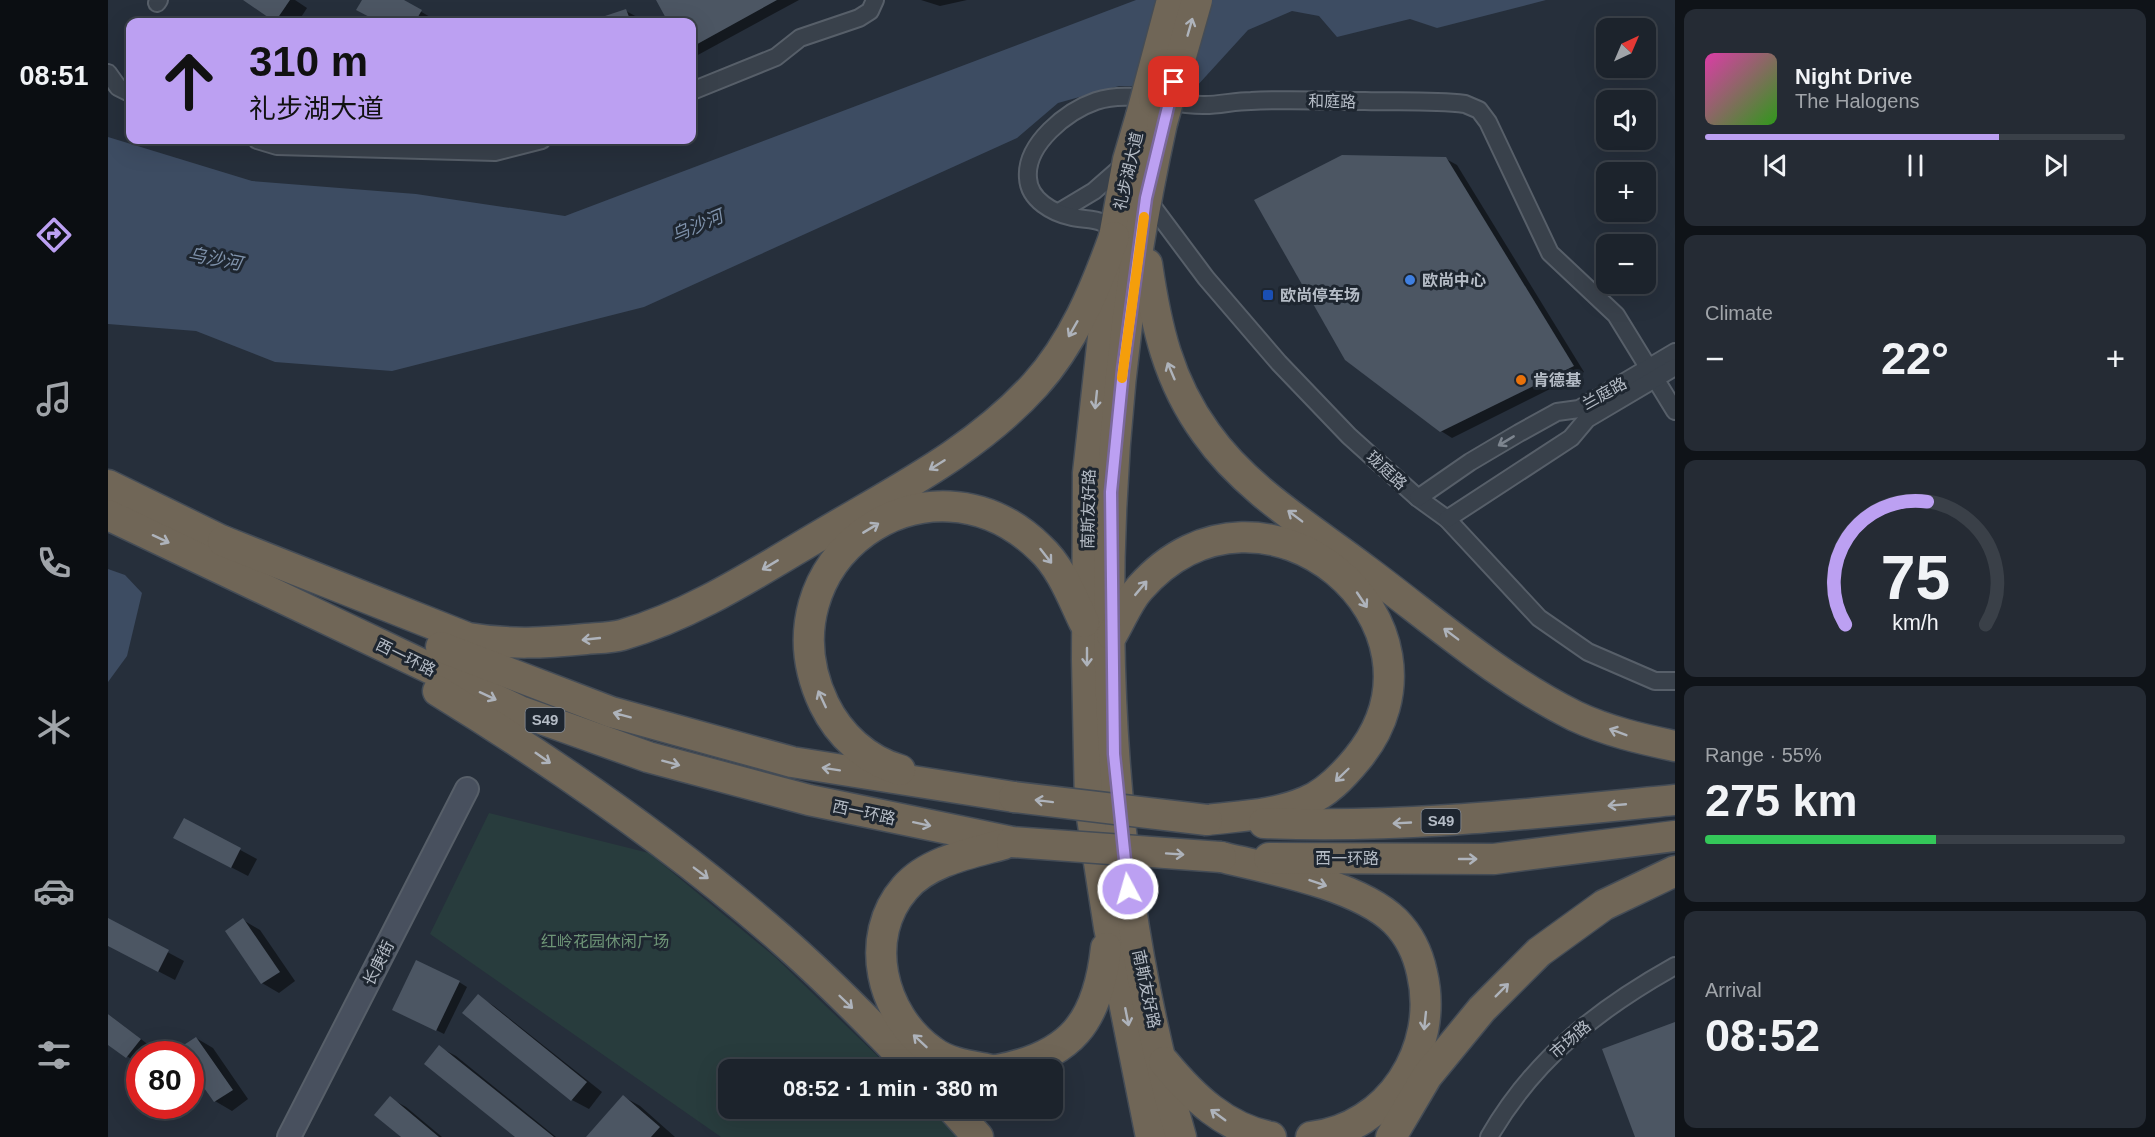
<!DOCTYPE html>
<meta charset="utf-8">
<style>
body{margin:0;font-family:Arial,"Noto Sans SC",sans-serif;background:#252b34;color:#f1f3f6;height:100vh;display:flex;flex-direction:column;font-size:22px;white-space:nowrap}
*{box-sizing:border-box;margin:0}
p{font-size:20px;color:#a0a4a9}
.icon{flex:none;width:33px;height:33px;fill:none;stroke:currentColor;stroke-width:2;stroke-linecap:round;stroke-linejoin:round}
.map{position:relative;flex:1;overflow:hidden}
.details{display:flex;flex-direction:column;gap:9px;padding:9px;background:#0f1318;width:480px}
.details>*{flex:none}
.guide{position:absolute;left:18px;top:18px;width:570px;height:126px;border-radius:12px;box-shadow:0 6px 24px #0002,0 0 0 2px #3a4048;background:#bca0f2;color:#111;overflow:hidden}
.needle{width:39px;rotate:44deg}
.fabs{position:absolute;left:1488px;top:18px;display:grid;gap:12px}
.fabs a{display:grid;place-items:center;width:60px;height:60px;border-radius:12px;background:#1c232c;box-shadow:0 6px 24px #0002,0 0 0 2px #3a4048;font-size:30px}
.speed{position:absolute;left:18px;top:1041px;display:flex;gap:12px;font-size:30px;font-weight:700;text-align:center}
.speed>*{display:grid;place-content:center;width:78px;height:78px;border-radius:50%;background:#1c232c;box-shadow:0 6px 24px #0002,0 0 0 2px #3a4048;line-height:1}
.speed .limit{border:9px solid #d22;background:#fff;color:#111}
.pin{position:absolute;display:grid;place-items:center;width:51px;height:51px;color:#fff;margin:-26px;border-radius:12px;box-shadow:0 3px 9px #0006}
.me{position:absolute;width:66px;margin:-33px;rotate:354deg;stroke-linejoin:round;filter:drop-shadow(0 0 4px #0008)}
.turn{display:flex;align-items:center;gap:21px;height:126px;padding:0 24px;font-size:27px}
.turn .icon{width:78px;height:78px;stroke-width:2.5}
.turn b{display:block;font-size:42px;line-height:51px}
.big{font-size:45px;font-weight:800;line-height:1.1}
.details .tile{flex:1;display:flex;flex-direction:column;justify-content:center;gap:9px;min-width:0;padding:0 21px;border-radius:12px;background:#252b34}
.details .dial{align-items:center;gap:0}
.dial svg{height:156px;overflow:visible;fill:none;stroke:#3a4048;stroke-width:7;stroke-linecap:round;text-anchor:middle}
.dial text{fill:#f1f3f6;stroke:none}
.song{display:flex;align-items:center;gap:18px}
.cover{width:72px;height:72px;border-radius:9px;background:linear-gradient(135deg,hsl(320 70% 55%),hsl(110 70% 35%))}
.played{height:6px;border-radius:3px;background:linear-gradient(90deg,#bca0f2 70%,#3a4048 70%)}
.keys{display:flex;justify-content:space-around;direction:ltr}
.heat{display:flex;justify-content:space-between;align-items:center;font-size:33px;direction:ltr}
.charge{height:9px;border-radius:4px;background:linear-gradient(90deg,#34c759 55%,#3a4048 0)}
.trip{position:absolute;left:610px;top:1059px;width:345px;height:60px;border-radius:12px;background:#1c232c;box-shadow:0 6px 24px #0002,0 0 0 2px #3a4048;font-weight:800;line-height:60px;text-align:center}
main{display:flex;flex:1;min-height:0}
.tabs{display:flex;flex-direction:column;width:108px;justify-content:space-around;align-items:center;background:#0b0e12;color:#a0a4a9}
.tabs .icon{width:42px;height:42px}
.tabs .selected{color:#bca0f2}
.tabs b{font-size:27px;color:#f1f3f6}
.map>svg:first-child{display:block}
.green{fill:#283c3d}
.water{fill:#3d4c62}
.shadow{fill:#0007}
.building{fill:#4c5663}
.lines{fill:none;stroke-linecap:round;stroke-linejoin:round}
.street-casing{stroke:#575f69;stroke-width:20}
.secondary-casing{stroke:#575f69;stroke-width:26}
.highway-casing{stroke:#444c56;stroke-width:33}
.street{stroke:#39414b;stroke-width:16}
.secondary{stroke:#48505e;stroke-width:22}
.highway{stroke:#706657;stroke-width:30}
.highway-bridge-casing{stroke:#444c56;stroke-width:33;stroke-linecap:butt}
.highway-bridge{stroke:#706657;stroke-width:30}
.oneway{stroke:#aeb3bb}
.oneway2{stroke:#7d858f}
.route-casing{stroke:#7a689d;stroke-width:15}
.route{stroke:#bca0f2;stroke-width:10}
.slow{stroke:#f59e0b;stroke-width:10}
.shop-dot{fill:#3f7fe0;stroke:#1e2630;stroke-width:2}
.transit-dot{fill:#1a4fb4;stroke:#1e2630;stroke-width:2}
.food-dot{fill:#e8710a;stroke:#1e2630;stroke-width:2}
.labels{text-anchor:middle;stroke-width:6;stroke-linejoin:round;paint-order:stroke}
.shield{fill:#1e2630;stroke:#888f99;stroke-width:1.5}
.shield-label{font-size:15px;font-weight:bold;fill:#b5bcc6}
.street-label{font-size:16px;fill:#b5bcc6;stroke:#1e2630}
.poi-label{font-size:16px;font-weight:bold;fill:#b5bcc6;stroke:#1e2630;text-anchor:start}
.park-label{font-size:16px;fill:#6e9577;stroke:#1e2630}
.water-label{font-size:18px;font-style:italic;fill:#7f92ab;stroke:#1e2630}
</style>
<main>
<nav class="tabs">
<b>08:51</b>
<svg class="icon selected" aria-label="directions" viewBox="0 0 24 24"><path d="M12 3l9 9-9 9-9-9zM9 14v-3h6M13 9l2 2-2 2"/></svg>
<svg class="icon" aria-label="music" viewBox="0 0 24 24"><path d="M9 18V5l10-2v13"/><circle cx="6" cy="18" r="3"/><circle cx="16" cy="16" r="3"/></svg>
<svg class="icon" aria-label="phone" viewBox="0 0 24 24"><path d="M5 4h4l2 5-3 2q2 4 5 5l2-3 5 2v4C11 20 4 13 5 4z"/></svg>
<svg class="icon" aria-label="climate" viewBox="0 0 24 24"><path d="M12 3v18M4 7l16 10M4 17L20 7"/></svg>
<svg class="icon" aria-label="car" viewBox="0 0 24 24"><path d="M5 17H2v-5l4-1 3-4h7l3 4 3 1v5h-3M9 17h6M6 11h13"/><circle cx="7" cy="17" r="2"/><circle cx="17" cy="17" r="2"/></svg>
<svg class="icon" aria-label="filters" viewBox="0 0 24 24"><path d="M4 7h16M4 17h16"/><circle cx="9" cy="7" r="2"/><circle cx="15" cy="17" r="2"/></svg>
</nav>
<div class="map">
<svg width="1567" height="1137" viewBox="0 0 1567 1137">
<rect width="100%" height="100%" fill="#262f3b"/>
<polygon class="green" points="381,813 541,853 667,957 783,1069 621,1070 621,1108 824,1109 853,1137 613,1137 322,934"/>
<g class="water">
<polygon points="1028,0 1438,0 1329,28 1302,19 1229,37 1211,16 1184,11 1140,30 1088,87 1011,86 950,103 909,138 536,307 284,371 167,362 88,331 0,324 0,137 144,181 308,194 457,216"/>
<polygon points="0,569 17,575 34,593 19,656 0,682"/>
</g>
<g class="shadow">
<polygon points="138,0 187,0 199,8 190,22 171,22"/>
<polygon points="256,0 293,0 329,21 273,22 250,10"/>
<polygon points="557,0 691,0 588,56 584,54 584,22 562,22 551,3"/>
<polygon points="813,0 859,0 832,6"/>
<polygon points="518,11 529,17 531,22 483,22"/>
<polygon points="1338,159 1349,165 1476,372 1344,438 1333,431"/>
<polygon points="77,820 149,859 140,876 84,847"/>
<polygon points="0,920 76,961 67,980 0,945"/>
<polygon points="135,920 152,930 187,981 171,993 154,983 119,932"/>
<polygon points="351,982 359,987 336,1034 294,1013"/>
<polygon points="370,996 386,1006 494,1092 481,1109 464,1100 356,1013"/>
<polygon points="0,1014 42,1046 36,1054 32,1054 29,1063 0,1043"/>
<polygon points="88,1038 105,1048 140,1099 124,1111 107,1101 82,1066 82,1054 75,1054 72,1050"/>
<polygon points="331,1047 348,1056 448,1137 409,1137"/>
<polygon points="516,1097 532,1106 567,1137 483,1137"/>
<polygon points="282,1098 298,1107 334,1137 295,1137"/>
</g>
<g class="building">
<polygon points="135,0 182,0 167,22"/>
<polygon points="254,0 296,0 314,10 307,22 271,22 248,10"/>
<polygon points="548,0 669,0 584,47 584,22 560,22"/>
<polygon points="518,9 523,22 486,22 485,20"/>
<polygon points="1234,155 1338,157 1466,366 1332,432 1237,360 1146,200"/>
<polygon points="76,818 133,848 123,868 65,838"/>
<polygon points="0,918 61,950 50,972 0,946"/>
<polygon points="135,918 172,972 153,984 117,931"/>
<polygon points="308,960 352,981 328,1031 284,1010"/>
<polygon points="370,994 479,1082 463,1101 354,1013"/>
<polygon points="0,1014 33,1039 18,1058 0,1045"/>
<polygon points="1567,1022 1567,1137 1527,1137 1494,1049"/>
<polygon points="88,1037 125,1090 106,1102 82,1068 82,1054 62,1054"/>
<polygon points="331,1045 446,1137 407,1137 316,1064"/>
<polygon points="515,1095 552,1127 543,1137 478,1137"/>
<polygon points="282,1096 331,1137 293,1137 266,1115"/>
</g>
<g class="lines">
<g class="street-casing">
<g id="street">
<polyline points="49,3 51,0"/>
<polyline points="0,73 10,87 22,93"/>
<polyline points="584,91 668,57 692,38 751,18 762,11 767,0"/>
<polyline points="149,140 169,146 387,152 434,140"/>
<polyline points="1039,199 1098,278 1171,363 1241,436 1310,498 1339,519 1431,618 1480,652 1547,681 1567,681"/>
<polyline points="951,212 986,191 1018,163"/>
<path d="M1006 237C999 216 981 221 964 217 945 213 921 200 920 178 917 144 959 111 988 101 1024 89 1061 106 1097 105 1112 105 1127 101 1143 101 1181 99 1219 101 1257 101 1290 102 1324 100 1357 104L1371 110 1380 122 1442 253 1508 315 1567 411"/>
<polyline points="1310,498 1362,462 1411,433 1449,412 1471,409 1567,352"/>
<polyline points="1339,519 1463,438 1479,419 1567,367"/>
<path d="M1381 1137C1426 1059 1490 1009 1567 966"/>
</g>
</g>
<g class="secondary-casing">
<polyline id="secondary" points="181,1137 359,789"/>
</g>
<g class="highway-casing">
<g id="highway">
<polyline points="1033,116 1020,160 1006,237 980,473 979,659 982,805 1001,927 1043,1137"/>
<path d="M1054 123C982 449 979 815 1073 1137"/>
<path d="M1039 264C1048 326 1060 381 1098 433 1138 490 1204 529 1259 571 1326 621 1392 679 1467 716 1499 731 1533 739 1567 746"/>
<polyline points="0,485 133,550"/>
<polyline points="0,515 414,712 540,757 701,800 904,842"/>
<path d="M115 541 360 638C400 645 438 643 478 639 489 638 503 638 514 635 587 614 651 571 716 533 790 489 868 450 927 385 965 343 987 290 1006 237"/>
<path d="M1004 635C1013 620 1020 601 1032 588 1155 449 1360 625 1249 759 1235 776 1218 794 1197 802 1167 815 1131 816 1099 820"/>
<polyline points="333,647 503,712 684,762 906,797"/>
<path d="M330 691C450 765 567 846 673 939 720 980 764 1025 807 1070"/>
<path d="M792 770C758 760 731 735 716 704 649 562 820 439 932 548 953 567 964 597 976 622"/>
<path d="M1156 823C1293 829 1430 813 1567 800"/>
<path d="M1113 857C1163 869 1250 885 1287 921 1302 936 1310 954 1314 973 1332 1049 1281 1128 1203 1137"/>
<polyline points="1161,858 1386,859 1567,836"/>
<path d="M1056 1062C1085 1097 1117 1128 1163 1137"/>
<path d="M884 1070C864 1066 841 1064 824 1051 773 1015 754 937 797 888 820 861 864 853 896 844"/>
<path d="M889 1070C963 1056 990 1022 998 948"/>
<polyline points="844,1108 870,1137"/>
<polyline points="1283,1137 1319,1076 1374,1009 1431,952 1496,905 1567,871"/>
</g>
</g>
<use href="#street" class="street"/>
<use href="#secondary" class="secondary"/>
<use href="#highway" class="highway"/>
<g class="highway-bridge-casing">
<g id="highway-bridge">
<polyline points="1033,116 1064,0"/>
<polyline points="1054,123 1089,0"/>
<polyline points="906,797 1099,820"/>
<polyline points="904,842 1113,857"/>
</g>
</g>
<use href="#highway-bridge" class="highway-bridge"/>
</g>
<defs><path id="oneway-shaft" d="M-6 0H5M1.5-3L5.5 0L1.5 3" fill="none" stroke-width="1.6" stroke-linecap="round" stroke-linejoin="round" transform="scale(1.5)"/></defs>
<g class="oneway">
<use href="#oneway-shaft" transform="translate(1082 27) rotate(-74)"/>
<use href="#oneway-shaft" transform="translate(965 329) rotate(120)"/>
<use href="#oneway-shaft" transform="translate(1063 371) rotate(-113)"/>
<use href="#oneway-shaft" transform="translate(988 400) rotate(96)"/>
<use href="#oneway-shaft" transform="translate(829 465) rotate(148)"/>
<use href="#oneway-shaft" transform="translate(1187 516) rotate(-143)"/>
<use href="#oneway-shaft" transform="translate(763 528) rotate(-31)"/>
<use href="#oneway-shaft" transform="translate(53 539) rotate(25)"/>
<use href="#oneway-shaft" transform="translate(938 556) rotate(52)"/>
<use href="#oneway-shaft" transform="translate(662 565) rotate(149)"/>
<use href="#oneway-shaft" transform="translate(1033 588) rotate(-50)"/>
<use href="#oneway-shaft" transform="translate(1254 600) rotate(56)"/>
<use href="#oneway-shaft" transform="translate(1343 634) rotate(-143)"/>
<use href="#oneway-shaft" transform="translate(483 639) rotate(174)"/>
<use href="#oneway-shaft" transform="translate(979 657) rotate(90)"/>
<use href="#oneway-shaft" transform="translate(380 696) rotate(25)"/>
<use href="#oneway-shaft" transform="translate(714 699) rotate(-115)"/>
<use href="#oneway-shaft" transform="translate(514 715) rotate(-165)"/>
<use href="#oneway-shaft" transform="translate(1510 732) rotate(-159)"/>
<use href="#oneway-shaft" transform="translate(435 758) rotate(35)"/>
<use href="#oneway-shaft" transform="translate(563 763) rotate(15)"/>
<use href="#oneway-shaft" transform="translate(723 769) rotate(-171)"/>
<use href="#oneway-shaft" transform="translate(1234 775) rotate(136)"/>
<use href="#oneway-shaft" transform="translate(936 801) rotate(-173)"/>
<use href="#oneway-shaft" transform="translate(1509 805) rotate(175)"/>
<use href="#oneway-shaft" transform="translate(1294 823) rotate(177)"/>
<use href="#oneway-shaft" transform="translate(814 824) rotate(12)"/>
<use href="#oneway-shaft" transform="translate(1067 854) rotate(4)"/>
<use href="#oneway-shaft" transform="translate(1360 859)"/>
<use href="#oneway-shaft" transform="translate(593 873) rotate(37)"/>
<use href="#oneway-shaft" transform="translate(1210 883) rotate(19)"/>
<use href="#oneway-shaft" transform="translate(1394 990) rotate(-45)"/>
<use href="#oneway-shaft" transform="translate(738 1002) rotate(44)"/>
<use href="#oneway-shaft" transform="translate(1019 1017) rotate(79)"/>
<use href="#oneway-shaft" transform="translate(1317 1021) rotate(96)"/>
<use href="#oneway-shaft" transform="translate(812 1041) rotate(-137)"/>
<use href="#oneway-shaft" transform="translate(1110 1115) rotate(-144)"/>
</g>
<use class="oneway2" href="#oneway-shaft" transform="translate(1398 441) rotate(149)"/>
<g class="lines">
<g class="route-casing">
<polyline id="route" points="1020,889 1006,754 1003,492 1015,370 1038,198 1066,82"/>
</g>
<use href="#route" class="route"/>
<polyline class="slow" points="1014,378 1036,217"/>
</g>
<circle class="shop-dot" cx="1302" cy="280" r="6"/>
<rect class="transit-dot" x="1154" y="289" width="12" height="12" rx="3"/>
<circle class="food-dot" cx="1413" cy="380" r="6"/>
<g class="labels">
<g class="shield">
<rect x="417.5" y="708" width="39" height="24" rx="4.5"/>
<rect x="1313.5" y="809" width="39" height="24" rx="4.5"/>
</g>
<g class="shield-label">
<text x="437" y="725">S49</text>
<text x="1333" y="826">S49</text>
</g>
<g class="street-label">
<text transform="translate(1224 101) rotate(1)" y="6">和庭路</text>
<text transform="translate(1020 171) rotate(-77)" y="6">礼步湖大道</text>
<text transform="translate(1496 393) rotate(-29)" y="6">兰庭路</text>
<text transform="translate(1279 470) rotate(43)" y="6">珑庭路</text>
<text transform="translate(980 509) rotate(-89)" y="6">南斯友好路</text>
<text transform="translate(298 657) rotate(26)" y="6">西一环路</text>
<text transform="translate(756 812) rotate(12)" y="6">西一环路</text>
<text x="1239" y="864">西一环路</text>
<text transform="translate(270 963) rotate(-63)" y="6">长庚街</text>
<text transform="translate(1039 989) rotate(78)" y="6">南斯友好路</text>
<text transform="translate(1462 1039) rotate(-41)" y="6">市场路</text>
</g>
<g class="poi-label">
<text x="1314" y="286">欧尚中心</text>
<text x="1172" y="301">欧尚停车场</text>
<text x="1425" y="386">肯德基</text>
</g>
<g class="park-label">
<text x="497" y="947">红岭花园休闲广场</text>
</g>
<g class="water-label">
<text transform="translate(589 226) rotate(-23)" y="6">乌沙河</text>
<text transform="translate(107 259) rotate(11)" y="6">乌沙河</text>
</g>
</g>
</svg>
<div class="fabs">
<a><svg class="needle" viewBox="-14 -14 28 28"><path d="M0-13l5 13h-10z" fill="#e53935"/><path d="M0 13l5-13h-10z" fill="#a0a4a9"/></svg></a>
<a><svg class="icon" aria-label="sound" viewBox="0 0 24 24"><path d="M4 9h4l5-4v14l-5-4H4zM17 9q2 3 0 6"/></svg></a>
<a>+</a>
<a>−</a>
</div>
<div class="speed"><div class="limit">80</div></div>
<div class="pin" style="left:1066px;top:82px;background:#d93025"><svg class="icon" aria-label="arrive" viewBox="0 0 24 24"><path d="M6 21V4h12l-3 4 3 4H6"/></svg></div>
<svg class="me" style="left:1020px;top:889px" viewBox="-20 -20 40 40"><circle r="17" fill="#bca0f2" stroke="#fff" stroke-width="3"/><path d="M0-11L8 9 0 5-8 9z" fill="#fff"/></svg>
<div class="trip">08:52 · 1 min · 380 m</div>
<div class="guide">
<div class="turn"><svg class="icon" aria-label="ahead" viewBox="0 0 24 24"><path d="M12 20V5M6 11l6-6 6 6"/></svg><div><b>310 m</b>礼步湖大道</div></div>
</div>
</div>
<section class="details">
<div class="tile">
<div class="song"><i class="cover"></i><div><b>Night Drive</b><p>The Halogens</p></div></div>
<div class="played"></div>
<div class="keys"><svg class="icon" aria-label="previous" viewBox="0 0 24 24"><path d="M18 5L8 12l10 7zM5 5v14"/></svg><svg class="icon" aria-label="pause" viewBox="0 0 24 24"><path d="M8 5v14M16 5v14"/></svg><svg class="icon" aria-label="next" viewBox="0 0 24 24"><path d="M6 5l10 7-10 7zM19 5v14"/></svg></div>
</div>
<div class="tile"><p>Climate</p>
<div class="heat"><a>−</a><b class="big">22°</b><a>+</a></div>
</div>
<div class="tile dial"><svg viewBox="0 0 100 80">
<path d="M14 69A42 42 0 1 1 86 69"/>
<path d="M14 69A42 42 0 0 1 56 6" stroke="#bca0f2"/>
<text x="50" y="56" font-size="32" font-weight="700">75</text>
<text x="50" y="72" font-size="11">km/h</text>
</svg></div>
<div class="tile"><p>Range · 55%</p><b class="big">275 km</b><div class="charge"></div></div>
<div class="tile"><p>Arrival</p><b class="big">08:52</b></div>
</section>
</main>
